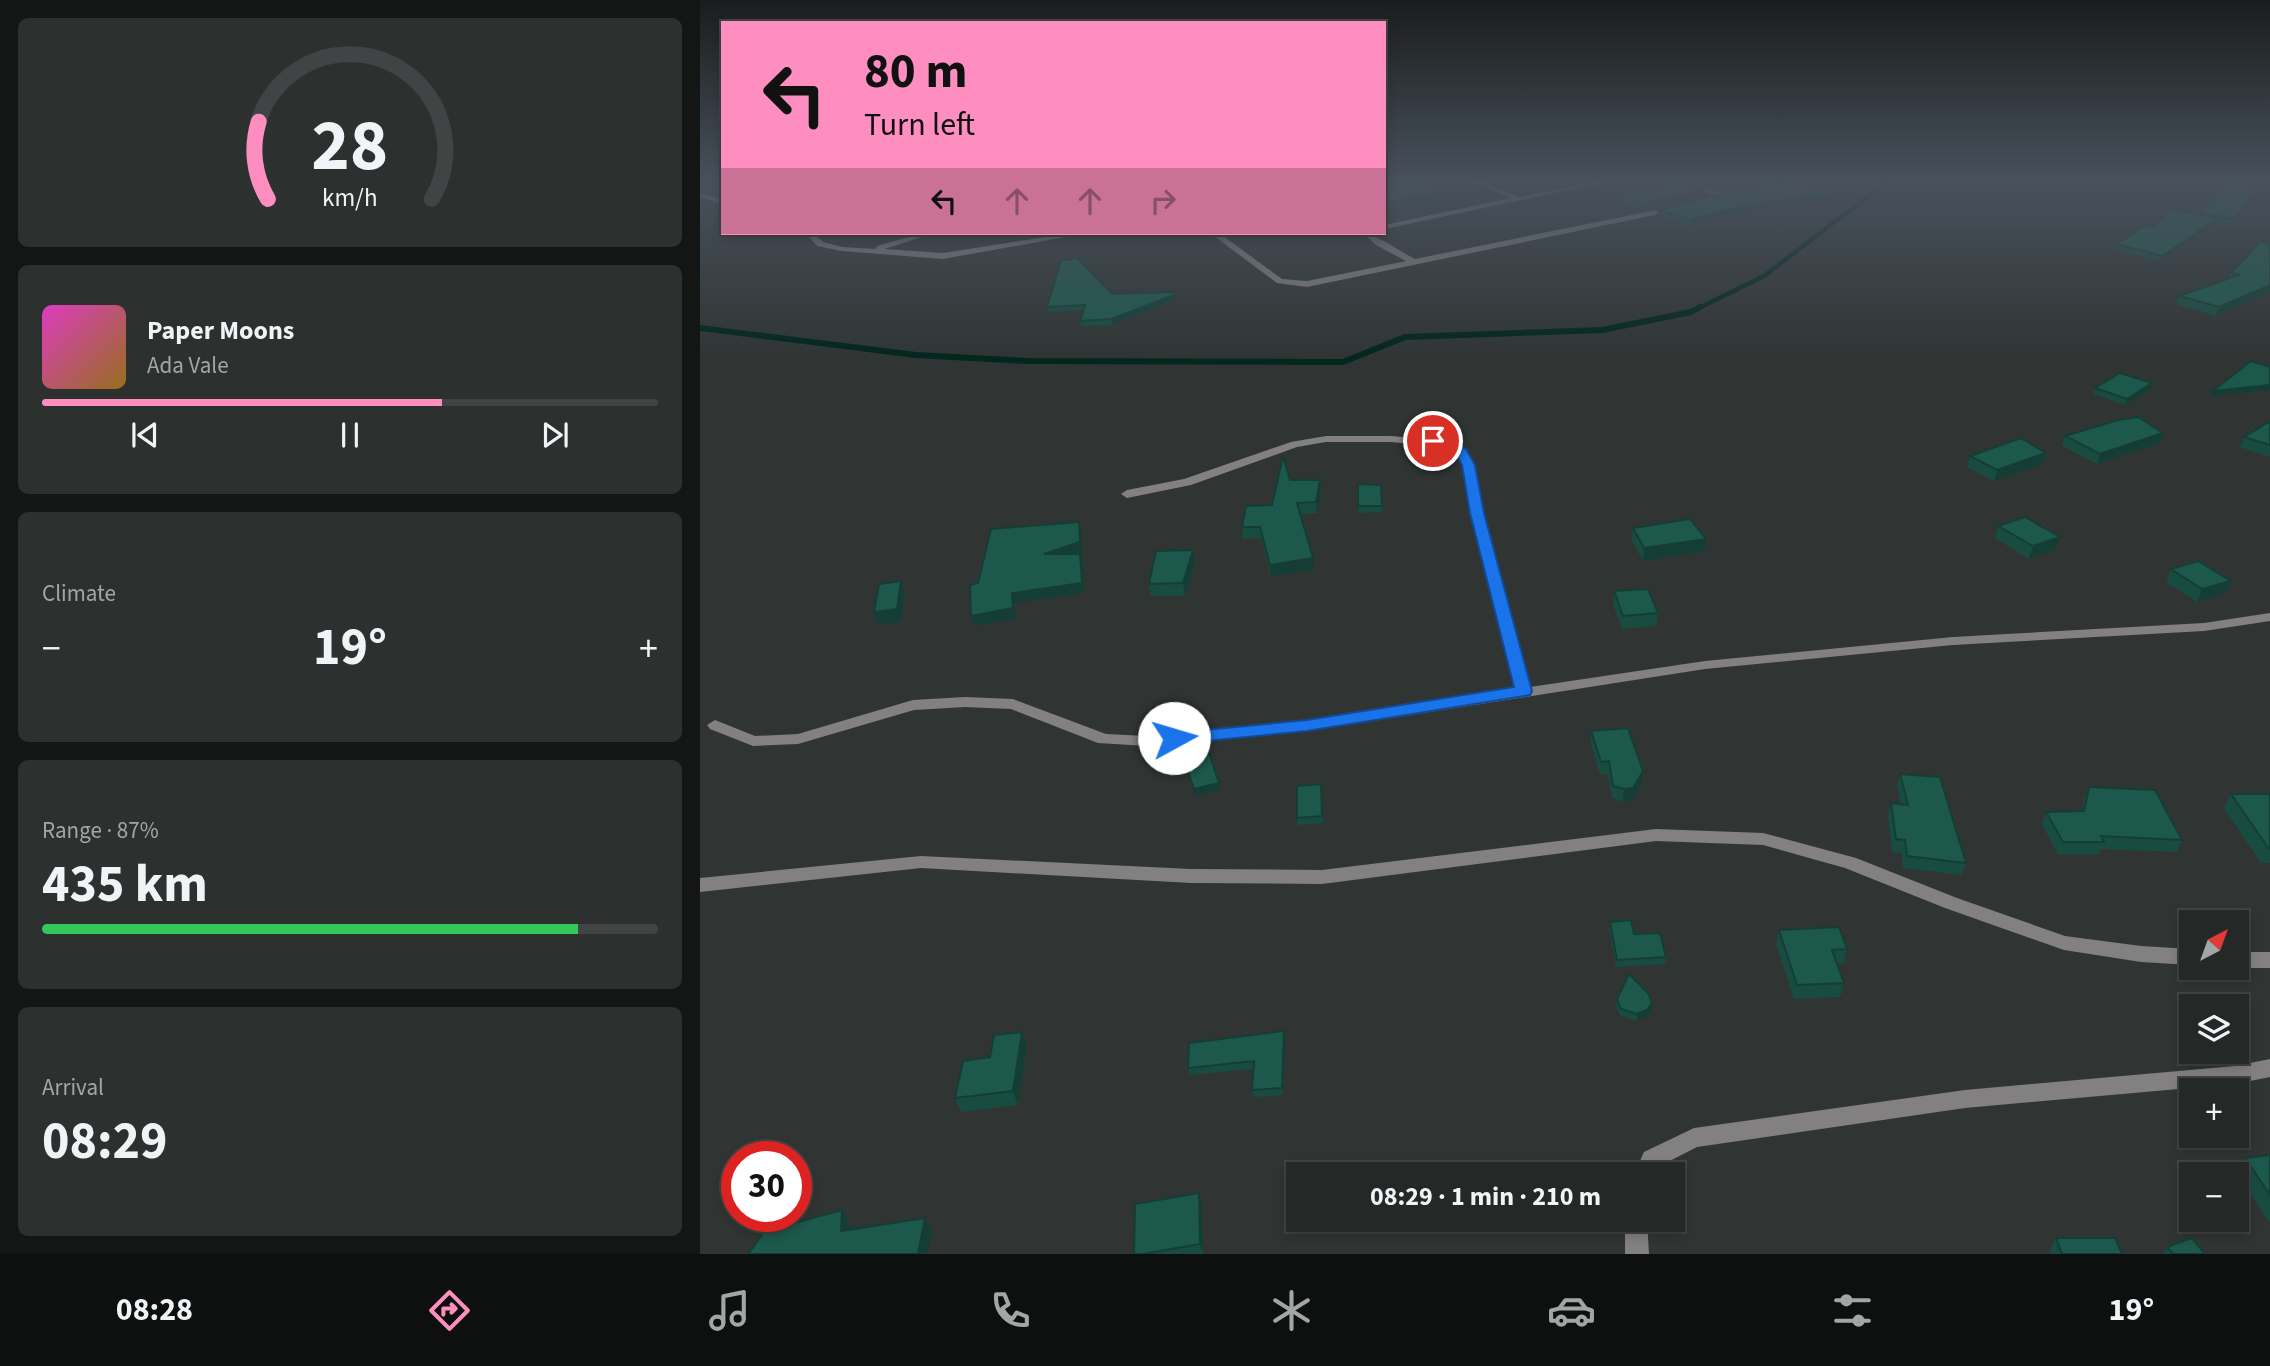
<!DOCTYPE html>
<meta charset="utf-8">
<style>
body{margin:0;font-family:"Source Sans 3",sans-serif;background:#2c302f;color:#f1f3f6;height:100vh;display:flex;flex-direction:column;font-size:26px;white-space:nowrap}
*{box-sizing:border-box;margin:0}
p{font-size:23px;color:#a3a6a7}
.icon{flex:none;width:38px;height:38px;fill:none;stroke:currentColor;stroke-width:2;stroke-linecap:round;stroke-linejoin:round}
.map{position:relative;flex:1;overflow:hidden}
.panel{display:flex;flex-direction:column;gap:18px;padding:18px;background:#141615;width:700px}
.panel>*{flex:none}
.hud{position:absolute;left:21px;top:21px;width:665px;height:214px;border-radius:0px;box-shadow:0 4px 10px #0003,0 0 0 2px #414444;background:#fd8ebf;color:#111;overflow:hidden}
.needle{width:46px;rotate:41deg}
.controls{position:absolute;left:1479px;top:910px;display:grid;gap:14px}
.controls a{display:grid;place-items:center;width:70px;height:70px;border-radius:0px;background:#242827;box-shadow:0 4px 10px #0003,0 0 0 2px #414444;font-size:35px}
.speed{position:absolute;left:21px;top:1141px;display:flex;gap:14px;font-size:35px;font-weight:700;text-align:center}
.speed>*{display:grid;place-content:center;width:91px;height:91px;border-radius:50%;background:#242827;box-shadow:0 4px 10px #0003,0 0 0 2px #414444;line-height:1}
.speed .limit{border:10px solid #d22;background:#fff;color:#111}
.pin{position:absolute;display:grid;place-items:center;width:60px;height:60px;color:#fff;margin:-30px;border:4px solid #fff;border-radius:50%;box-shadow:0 2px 7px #0007}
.me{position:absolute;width:77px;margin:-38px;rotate:84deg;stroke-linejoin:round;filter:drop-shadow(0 0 5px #0008)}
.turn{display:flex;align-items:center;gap:24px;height:147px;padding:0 28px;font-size:32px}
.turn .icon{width:91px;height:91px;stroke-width:2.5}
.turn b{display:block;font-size:49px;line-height:60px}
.lanes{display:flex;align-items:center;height:66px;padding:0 28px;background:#0003;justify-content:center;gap:35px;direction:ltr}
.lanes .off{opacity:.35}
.big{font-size:52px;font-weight:700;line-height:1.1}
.panel .tile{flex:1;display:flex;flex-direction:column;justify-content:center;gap:10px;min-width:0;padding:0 24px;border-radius:10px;background:#2c302f}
.panel .dial{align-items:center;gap:0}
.dial svg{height:182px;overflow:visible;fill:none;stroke:#414444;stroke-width:7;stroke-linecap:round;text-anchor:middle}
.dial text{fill:#f1f3f6;stroke:none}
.song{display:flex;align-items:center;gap:21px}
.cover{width:84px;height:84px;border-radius:10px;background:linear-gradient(135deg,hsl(310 70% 55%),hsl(40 70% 35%))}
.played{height:7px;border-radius:4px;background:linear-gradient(90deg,#fd8ebf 65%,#414444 65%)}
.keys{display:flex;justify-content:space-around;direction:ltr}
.heat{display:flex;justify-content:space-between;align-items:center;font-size:38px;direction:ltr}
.charge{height:10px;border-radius:5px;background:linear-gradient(90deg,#34c759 87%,#414444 0)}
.trip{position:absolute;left:586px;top:1162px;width:399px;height:70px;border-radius:0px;background:#242827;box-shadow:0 4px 10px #0003,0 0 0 2px #414444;font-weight:700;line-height:70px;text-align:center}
.menu{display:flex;height:112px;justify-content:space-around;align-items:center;background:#0e1010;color:#a3a6a7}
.menu .icon{width:49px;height:49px}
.menu .current{color:#fd8ebf}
.menu b{font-size:32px;color:#f1f3f6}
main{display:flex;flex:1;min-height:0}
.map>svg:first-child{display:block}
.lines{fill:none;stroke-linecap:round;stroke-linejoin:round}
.stream-far1{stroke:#03261f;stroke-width:4.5}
.stream{stroke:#03261f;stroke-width:6}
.street{fill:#838081;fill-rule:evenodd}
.wall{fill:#194c41}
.shaded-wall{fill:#143e35}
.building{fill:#1d584c;stroke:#143e35;stroke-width:2}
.route{fill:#1a73e8;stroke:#114b97;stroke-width:2}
</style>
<main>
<section class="panel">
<div class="tile dial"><svg viewBox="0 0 100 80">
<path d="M14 69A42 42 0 1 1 86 69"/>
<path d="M14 69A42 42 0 0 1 10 35" stroke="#fd8ebf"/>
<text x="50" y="56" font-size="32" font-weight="700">28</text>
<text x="50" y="72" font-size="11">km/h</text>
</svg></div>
<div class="tile">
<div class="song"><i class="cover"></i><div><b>Paper Moons</b><p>Ada Vale</p></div></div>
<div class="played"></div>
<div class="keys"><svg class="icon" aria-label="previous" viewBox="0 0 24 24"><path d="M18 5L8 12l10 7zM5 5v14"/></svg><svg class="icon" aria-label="pause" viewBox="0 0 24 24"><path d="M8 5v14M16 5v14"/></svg><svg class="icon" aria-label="next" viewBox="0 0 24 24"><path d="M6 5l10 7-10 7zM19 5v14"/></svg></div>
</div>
<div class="tile"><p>Climate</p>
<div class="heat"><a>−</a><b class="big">19°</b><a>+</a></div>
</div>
<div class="tile"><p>Range · 87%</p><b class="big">435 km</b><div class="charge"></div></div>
<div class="tile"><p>Arrival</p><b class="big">08:29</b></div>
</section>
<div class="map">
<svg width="1570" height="1254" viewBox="0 0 1570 1254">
<rect width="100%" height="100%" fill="#303534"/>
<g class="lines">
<polyline class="stream-far1" points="997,309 1064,276 1183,185 1180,181"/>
<polyline class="stream" points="0,328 216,355 327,361 643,362 705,337 902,330 991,312 1000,307"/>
<g class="street">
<polygon points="684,181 701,181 684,185"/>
<polygon points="770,181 779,181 820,197 898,181 911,181 684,229 684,225 811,198"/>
<polygon points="975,181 985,181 1025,194 1018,196"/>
<polygon points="0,193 23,199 23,204 0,197"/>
<path d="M976 206H979V210L607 287 577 283 510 233H519L582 279 607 281 706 261 676 245 663 233C674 233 703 253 715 259Z"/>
<polygon points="106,233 114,233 123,242 142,247 176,249 177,246 223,233 235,233 184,249 243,253 371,233 388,233 243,259 142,251 117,246"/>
<polygon points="626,436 691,436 750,441 766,450 774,465 783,513 830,687 1005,661 1253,637 1504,623 1570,613 1570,621 1504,631 1253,645 1005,669 607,731 447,746 398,743 311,709 265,707 214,710 98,744 53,746 10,729 7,725 15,720 55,736 98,734 213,700 265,697 313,699 406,734 447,736 607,721 816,689 771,513 762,465 757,454 747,447 691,442 626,442 597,447 491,485 427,498 421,494 427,490 484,479 591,442"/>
<polygon points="956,829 1063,833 1156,858 1257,898 1365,936 1441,946 1491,949 1491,965 1441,962 1364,950 1245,908 1145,868 1063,845 956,841 622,884 491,883 221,868 0,892 0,878 221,856 491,869 622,870"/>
<rect x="1536" y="952" width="34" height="16"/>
<polygon points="1570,1059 1570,1077 1535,1084 1265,1108 997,1147 960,1166 956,1174 934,1174 944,1152 994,1128 1265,1090 1535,1066"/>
<polygon points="925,1220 947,1220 949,1254 925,1254"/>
</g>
</g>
<g class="wall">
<polygon points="994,181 1056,181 1021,189"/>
<polygon points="1561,181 1559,184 1532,224 1517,221 1460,261 1415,249 1417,244 1456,226 1501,215 1501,213"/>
<polygon points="1003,194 943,209 917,200 917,195"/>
<polygon points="1140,197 1044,210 991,225 957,214 958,210"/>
<polygon points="1570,244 1570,292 1516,316 1476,304 1479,296 1529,279 1531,273"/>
<polygon points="412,294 475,300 412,325 381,326 380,321 383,310 348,312 347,307"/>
<polygon points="1395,388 1451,389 1425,405 1394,394"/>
<polygon points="1570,421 1570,457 1540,447 1544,437"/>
<polygon points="1365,436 1460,443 1397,464 1362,446"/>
<polygon points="1270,456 1343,464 1294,481 1267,467"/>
<polygon points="590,480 621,491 617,513 600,514 614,570 571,576 561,538 543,539 542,527 572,505"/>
<polygon points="658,484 681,485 682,512 658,513"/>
<polygon points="1298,526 1356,549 1329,559 1295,538"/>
<polygon points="933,528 1006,539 1005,551 943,561 932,541"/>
<polygon points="493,550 495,563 485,596 451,596 449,584"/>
<polygon points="1471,569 1531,581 1526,593 1497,602 1466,582"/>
<polygon points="914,591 958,613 956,626 922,629 913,604"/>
<polygon points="891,731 941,784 932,800 923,802 912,798 908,774 900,774 891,744"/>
<polygon points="1200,774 1266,863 1262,875 1203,868 1202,853 1192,852 1188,815 1191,803 1201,804 1197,786"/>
<polygon points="621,784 623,823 598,825 597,818"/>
<polygon points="1389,787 1482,840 1477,852 1401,849 1399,854 1358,855 1342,824 1346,812 1382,811 1384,799"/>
<polygon points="1531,794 1570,794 1570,863 1561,863 1524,808"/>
<polygon points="910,922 934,934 966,957 965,964 916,967 909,929"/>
<polygon points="1079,930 1147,949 1144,963 1137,964 1144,983 1140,997 1094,999 1076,944"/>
<polygon points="917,999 952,1003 951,1011 946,1017 937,1021 921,1016 916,1007"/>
<polygon points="584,1031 585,1039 583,1095 554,1097 552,1090 553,1069 489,1075 488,1068"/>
<polygon points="322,1032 327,1047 318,1105 261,1112 255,1098 290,1057"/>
<polygon points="1570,1155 1570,1223 1536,1172 1545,1158"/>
<polygon points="499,1193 502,1208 503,1254 434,1254"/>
<polygon points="1356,1238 1422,1254 1350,1254 1349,1252"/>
<polygon points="1467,1247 1505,1254 1463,1254"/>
</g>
<g class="shaded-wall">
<polygon points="1039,181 1056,181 1021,189 1022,185"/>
<polygon points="1561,181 1559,184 1532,224 1534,219"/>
<polygon points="1004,189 1003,194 943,209 943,204"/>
<polygon points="746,191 746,196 684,208 684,203"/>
<polygon points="1140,193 1140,197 1044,210 991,225 991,220 1044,205"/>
<polygon points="1518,218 1517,222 1460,261 1462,256"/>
<polygon points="1570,285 1570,292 1516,316 1519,307"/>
<polygon points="474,295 475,300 412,325 411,319"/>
<polygon points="1452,383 1451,389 1425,405 1427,399"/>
<polygon points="1570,385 1570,390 1511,396 1513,391"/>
<polygon points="1463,433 1460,443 1397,464 1400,454"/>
<polygon points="1346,453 1343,464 1294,481 1297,470"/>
<polygon points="620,480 621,491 617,513 616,502"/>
<polygon points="379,522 381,532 382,553 347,565 344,554"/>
<polygon points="1360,537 1356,549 1329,559 1333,546"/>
<polygon points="1006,539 1005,551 943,561 944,548"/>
<polygon points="493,550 495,563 485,596 483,583"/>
<polygon points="380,554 383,564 384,593 314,603 316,619 274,626 271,616"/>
<polygon points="613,558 614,570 571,576 570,565"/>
<polygon points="201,581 205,593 201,622 178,625 174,612"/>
<polygon points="1531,581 1526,593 1497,602 1502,589"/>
<polygon points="943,771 941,784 932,800 923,802 924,789"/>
<polygon points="519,783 520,790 495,796 494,789"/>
<polygon points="952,1003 951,1011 946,1017 937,1021 937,1014"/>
<polygon points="584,1031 585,1039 583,1095 582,1088"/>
<polygon points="322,1032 327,1047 318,1105 313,1091"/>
<polygon points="499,1193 502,1208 503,1254 500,1244"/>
<polygon points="142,1210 150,1224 148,1245 141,1231"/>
<polygon points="225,1218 232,1232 228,1254 218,1254"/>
</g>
<g class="building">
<polygon points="696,181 731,181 746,191 684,203 684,183"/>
<polygon points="975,181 979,181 1004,189 943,204 917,195"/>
<polygon points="1007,181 1039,181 1022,185"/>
<polygon points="1072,181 1096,181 1140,193 1044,205 991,220 958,210"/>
<polygon points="1526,181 1561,181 1534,219 1501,213"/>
<polygon points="1470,209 1518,218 1462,256 1417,244 1444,226 1456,226"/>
<polygon points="1560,242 1570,244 1570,285 1519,307 1479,296 1539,275 1531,273"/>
<polygon points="377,258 412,294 473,292 474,295 411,319 380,321 385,305 347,307 361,261"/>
<polygon points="1551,361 1570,367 1570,385 1513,391"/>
<polygon points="1420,373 1452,383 1427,399 1395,388"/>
<polygon points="1438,417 1463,433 1400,454 1365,436 1418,420"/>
<polygon points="1570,421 1570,445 1544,437"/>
<polygon points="1321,438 1346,453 1297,470 1270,456"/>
<polygon points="583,456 590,480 620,480 616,502 597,503 613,558 570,565 560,527 542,527 546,506 572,505"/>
<polygon points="658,484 681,485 682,506 658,506"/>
<polygon points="1325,517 1360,537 1333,546 1298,526"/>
<polygon points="990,519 1006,539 944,548 933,528"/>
<polygon points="379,522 380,542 344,554 380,554 382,583 312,593 313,608 271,616 270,585 278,583 291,529"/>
<polygon points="493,550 483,583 449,584 456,551"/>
<polygon points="1498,561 1531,581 1502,589 1471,569"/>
<polygon points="201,581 197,609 174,612 179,584"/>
<polygon points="948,589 958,613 923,616 914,591"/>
<polygon points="928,728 943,771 933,788 924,789 913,786 909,761 901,762 891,731"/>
<polygon points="509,753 519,783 494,789 484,759"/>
<polygon points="1200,774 1240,777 1266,863 1207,856 1205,840 1196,839 1191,803 1208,805"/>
<polygon points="621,784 622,816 597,818 597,786"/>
<polygon points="1389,787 1455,790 1482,840 1401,836 1404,842 1363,842 1346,812 1384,811"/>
<polygon points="1531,794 1570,794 1570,849 1569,849"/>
<polygon points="931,920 934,934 960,933 966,957 917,960 910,922"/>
<polygon points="1139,927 1147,949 1132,950 1144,983 1097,985 1079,930"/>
<polygon points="929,974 948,993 952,1003 947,1010 937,1014 921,1009 917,999"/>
<polygon points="584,1031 582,1088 552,1090 554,1061 488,1068 489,1043"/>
<polygon points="322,1032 313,1091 255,1098 263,1061 290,1057 294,1035"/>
<polygon points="1570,1155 1570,1195 1545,1158"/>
<polygon points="499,1193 500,1244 443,1254 434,1254 435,1204"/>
<polygon points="142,1210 141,1231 225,1218 218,1254 48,1254 65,1231"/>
<polygon points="1356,1238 1415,1238 1422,1254 1362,1254"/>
<polygon points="1492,1238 1505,1254 1473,1254 1467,1247"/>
</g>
<linearGradient id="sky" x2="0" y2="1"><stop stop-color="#1a1d1d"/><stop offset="0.51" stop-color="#48515c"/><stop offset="1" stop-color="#48515c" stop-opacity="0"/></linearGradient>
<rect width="1570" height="356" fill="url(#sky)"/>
<polygon class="route" points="733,437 755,442 766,449 775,465 784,513 832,691 830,695 607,731 474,744 467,743 465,738 467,734 474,733 607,720 814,687 770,513 762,465 756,454 747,447 728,444 726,441"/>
</svg>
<div class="controls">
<a><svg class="needle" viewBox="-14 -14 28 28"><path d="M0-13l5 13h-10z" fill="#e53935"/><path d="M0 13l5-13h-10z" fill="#a3a6a7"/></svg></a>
<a><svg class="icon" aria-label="layers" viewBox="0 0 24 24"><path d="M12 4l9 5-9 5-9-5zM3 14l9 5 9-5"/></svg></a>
<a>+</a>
<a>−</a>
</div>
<div class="speed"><div class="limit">30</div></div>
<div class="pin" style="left:733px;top:441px;background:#d93025"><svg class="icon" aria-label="arrive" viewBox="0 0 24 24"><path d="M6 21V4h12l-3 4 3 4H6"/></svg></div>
<svg class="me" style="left:474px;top:738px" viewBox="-20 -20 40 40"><circle r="19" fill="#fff"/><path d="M0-13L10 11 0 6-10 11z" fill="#1a73e8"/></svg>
<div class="trip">08:29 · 1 min · 210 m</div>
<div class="hud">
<div class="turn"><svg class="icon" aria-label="left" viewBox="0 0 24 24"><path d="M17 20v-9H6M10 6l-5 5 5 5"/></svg><div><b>80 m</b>Turn left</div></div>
<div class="lanes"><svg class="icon" aria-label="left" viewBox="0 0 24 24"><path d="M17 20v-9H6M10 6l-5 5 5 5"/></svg><svg class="icon off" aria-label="ahead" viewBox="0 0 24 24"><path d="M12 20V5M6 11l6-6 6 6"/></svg><svg class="icon off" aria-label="ahead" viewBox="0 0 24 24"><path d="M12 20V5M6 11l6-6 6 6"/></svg><svg class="icon off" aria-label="right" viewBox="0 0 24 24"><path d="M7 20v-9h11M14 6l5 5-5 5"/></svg></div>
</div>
</div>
</main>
<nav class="menu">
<b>08:28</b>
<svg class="icon current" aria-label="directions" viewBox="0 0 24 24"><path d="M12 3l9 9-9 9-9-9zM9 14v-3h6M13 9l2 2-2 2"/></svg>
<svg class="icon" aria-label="music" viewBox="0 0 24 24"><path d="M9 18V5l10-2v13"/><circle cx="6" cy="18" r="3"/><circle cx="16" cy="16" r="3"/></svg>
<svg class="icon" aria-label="phone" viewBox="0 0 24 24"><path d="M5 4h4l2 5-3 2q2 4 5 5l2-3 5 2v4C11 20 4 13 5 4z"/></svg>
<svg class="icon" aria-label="climate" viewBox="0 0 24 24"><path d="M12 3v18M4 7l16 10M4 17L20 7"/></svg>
<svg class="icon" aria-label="car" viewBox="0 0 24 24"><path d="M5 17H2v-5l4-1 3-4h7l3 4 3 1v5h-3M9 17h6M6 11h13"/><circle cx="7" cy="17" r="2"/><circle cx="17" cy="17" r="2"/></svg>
<svg class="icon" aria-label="filters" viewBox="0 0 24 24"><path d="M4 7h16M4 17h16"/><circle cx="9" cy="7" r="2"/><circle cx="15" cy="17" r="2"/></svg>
<b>19°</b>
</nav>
